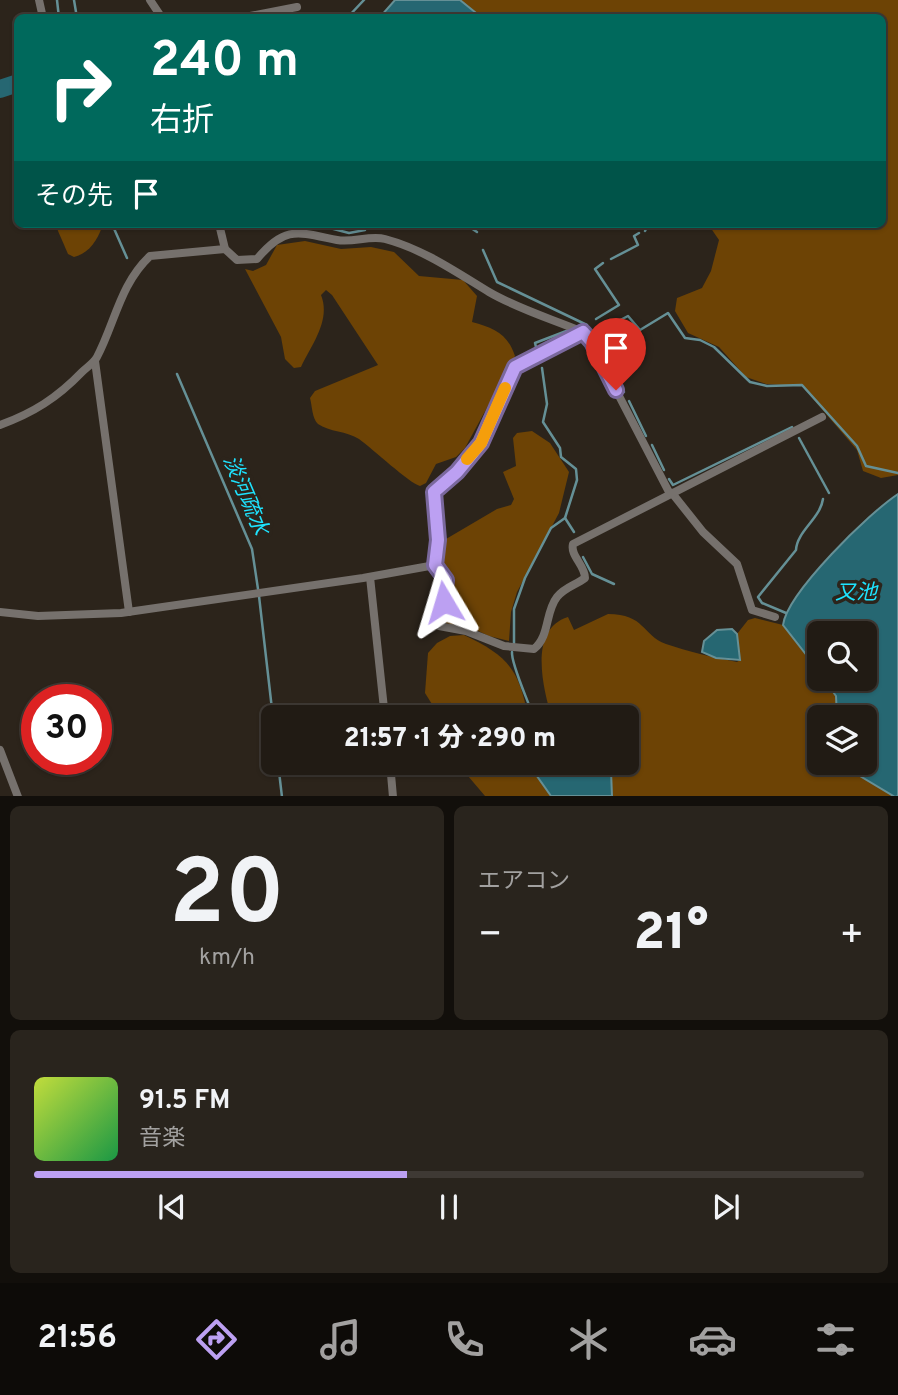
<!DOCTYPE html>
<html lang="ja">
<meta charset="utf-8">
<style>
body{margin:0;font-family:Overpass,"Noto Sans JP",sans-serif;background:#29241d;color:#f1f3f6;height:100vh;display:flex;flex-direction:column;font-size:26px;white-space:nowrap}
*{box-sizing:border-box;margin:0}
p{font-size:23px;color:#a2a1a0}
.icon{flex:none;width:38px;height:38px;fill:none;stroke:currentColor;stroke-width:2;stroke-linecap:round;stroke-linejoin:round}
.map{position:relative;height:796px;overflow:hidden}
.side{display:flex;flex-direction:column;gap:10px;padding:10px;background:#120f0b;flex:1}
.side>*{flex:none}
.hud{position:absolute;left:14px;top:14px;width:872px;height:214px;border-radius:10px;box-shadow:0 2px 5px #0004,0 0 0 2px #3e3934;background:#00695c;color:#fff;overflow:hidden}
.fabs{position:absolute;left:807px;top:621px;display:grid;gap:14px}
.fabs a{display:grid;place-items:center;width:70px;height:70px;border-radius:10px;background:#211b14;box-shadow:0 2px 5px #0004,0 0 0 2px #3e3934;font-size:35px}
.speed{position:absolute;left:21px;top:684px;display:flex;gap:14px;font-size:35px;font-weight:700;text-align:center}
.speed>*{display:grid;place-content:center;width:91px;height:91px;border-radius:50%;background:#211b14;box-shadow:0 2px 5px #0004,0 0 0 2px #3e3934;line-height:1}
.speed .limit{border:10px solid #d22;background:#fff;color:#111}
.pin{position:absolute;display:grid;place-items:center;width:60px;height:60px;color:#fff;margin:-72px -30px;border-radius:50% 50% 50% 0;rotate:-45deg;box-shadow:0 0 7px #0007}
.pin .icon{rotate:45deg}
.me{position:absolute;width:77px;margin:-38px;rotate:353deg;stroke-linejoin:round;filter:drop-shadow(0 0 5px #0008)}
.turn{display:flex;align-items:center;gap:24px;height:147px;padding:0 21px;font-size:32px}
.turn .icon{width:91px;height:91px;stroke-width:2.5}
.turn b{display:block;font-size:49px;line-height:60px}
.then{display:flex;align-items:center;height:66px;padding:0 21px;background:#0003;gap:14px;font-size:26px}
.big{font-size:52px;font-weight:800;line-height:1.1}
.side .widget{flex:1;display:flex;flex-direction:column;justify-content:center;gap:10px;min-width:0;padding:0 24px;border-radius:10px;background:#29241d}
.side .dial{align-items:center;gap:0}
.dial b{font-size:91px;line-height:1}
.song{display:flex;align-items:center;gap:21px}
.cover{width:84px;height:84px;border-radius:10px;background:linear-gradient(135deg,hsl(70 70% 55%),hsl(140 70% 35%))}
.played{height:7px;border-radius:4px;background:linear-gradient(90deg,#bca0f2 45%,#3e3934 45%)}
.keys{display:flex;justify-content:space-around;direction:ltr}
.heat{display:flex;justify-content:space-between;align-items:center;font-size:38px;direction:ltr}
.side .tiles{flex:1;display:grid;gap:10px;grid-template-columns:1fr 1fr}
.widget:last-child{grid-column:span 2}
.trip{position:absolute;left:261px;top:705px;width:378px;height:70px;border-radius:10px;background:#211b14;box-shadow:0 2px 5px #0004,0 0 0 2px #3e3934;font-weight:800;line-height:70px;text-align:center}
.tab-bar{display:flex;height:112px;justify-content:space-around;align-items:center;background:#0d0b08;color:#a2a1a0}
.tab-bar .icon{width:49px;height:49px}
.tab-bar .selected{color:#bca0f2}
.tab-bar b{font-size:32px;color:#f1f3f6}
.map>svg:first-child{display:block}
.forest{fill:#6d4305}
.water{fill:#266772;stroke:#659096;stroke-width:2}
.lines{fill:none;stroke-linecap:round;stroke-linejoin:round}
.stream{stroke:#659096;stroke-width:2.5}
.river{stroke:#266772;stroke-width:18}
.minor{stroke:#76716d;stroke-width:8}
.route-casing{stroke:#7a689d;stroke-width:18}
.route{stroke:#bca0f2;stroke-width:12}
.slow{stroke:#f59e0b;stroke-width:12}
.labels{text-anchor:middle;stroke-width:7;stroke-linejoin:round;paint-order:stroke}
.water-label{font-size:21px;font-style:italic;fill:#1ee3fe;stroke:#2c241b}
</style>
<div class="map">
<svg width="898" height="797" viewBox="0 0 898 797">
<rect width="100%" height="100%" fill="#2c241b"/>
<g class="forest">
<polygon points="460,0 898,0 898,475 881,478 863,471 857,450 802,386 766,384 746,377 719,347 688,333 675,311 677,298 702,288 711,271 719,240 708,224 882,224 882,18 481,18"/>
<path d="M55 224H101L102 227C97 241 89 253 74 257L68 254Z"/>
<path d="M305 241 341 249 371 247 394 252 419 276 463 280 477 296 472 322C494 328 508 334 515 356L465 448 456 457 436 464 426 483 420 486C409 483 373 449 359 439 347 431 329 432 318 424 312 419 312 405 310 398L315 391 378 365 332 295 326 290 321 295C331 320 312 344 301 367L294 368 285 359 281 337 245 269 253 271 266 265 277 245Z"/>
<path d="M532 431 550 443 569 472 559 513 517 592 511 612 509 641 489 636 461 623 445 626C455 595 461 588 441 559L446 539 497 509 511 505 514 499 503 472 516 466 513 438 517 433Z"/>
<path d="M608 614C645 614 642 635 666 644 686 651 716 658 737 662L740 660 737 634 748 620 755 618 783 625 809 656 819 671V679H824L836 696 837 717 819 718V763H847L855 773 895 796H612L611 771 600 763H626V718H552C543 689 528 629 568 617L574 630Z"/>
<path d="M464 635C508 656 519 669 528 717H440L425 693 428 653 437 643 450 636Z"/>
<polygon points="464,763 534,763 532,769 551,796 485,796 468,776"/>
</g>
<g class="water">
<polygon points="395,0 460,0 481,17 380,17"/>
<path d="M898 494V796L895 797 855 773 847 763H864V718L837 717 836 696 824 679H864V634H819V671L783 625C787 593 870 512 898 494Z"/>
<polygon points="732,629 737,634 740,660 716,658 702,652 704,641 717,630"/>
<polygon points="534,763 600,763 611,771 612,796 551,796 532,769"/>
</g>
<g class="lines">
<g class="stream">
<polyline points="57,0 59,18"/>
<polyline points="74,0 77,18"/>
<polyline points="347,18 364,0"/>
<polyline points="112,224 127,258"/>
<polyline points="299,224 322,226 349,233 365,230"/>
<polyline points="465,224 477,232"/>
<polyline points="384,225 388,224"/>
<polyline points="645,231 648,225"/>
<polyline points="483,250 497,282 587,325"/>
<polyline points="611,259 638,245 634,236 639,233"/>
<polyline points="596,319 619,305 595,269 603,263"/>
<polyline points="603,329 628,316 640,330 668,313 685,338 700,340 714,347 750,382 767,386 802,385 857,446 866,466 898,473"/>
<polyline points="593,334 618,374 618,382 624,392"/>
<polyline points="536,347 535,343 569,330"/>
<polyline points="177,374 252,549 258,589"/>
<polyline points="629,401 646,436"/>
<polyline points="799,438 829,493"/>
<polyline points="652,445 664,470"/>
<polyline points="669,479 673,485 792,427"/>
<polyline points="565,518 574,532"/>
<polyline points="583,557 592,574 614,584"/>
<polyline points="259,596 273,718"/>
<path d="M786 613 762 603 758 597 796 550C797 531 820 519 823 499"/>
<polyline points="514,643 514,609 525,578 551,528 565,518 577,480 576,469 561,457 560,448 543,422 547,404 542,368"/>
<path d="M512 652C511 662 525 694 529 705"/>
<polyline points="278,763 282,797"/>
</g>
<polyline class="river" points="0,89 18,83"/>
<g class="minor">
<polyline points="39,0 43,18"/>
<polyline points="150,0 162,18"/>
<polyline points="240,18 297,7"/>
<path d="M219 224 225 249 237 260 257 259C285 225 298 232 337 240 353 243 370 235 385 239 423 249 456 272 489 292 518 309 552 319 583 332L591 342 670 494"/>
<polyline points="95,361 129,612"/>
<path d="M0 425C33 413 57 398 82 372 87 367 94 363 97 357 115 323 120 284 150 256L225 249"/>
<polyline points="672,493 703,532 737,564 752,610 775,617"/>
<path d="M435 565C461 588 432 606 439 626L466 631 504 646 534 649C550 636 545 612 557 597 565 587 576 585 585 578 585 565 570 556 573 544L822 417"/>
<polyline points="435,565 438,540 434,492 457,472 481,443 515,367 583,332"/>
<polyline points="370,577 385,718"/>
<polyline points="0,612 38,616 121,613 363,578 435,565"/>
<polyline points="0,750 18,797"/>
<polyline points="390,763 393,797"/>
</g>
</g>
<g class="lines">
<g class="route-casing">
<polyline id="route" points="444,602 446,580 435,565 438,540 434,492 457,472 481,443 515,367 583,332 592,342 616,390"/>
</g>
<use href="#route" class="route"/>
<polyline class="slow" points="467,459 481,443 505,388"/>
</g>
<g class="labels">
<g class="water-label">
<text transform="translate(246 495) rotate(67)" y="7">淡河疏水</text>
<text x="856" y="599">又池</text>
</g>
</g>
</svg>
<div class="fabs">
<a><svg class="icon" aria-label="search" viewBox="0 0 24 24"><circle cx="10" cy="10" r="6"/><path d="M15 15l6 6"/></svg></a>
<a><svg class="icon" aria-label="layers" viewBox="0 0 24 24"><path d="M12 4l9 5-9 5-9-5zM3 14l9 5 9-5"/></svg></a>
</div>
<div class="speed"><div class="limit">30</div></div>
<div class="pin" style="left:616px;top:390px;background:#d93025"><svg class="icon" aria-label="arrive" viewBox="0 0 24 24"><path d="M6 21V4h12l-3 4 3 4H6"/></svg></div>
<svg class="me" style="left:444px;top:602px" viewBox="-20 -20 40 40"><path d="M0-17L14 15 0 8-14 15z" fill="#bca0f2" stroke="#fff" stroke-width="4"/></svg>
<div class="trip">21:57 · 1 分 · 290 m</div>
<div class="hud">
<div class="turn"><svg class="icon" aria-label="right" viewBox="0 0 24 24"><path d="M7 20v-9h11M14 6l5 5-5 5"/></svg><div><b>240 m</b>右折</div></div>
<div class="then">その先<svg class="icon" aria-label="arrive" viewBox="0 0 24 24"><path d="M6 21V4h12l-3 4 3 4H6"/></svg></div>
</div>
</div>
<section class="side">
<div class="tiles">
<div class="widget dial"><b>20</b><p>km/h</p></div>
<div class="widget"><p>エアコン</p>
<div class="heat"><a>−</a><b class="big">21°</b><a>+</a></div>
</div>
<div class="widget">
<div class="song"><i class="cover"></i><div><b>91.5 FM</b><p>音楽</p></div></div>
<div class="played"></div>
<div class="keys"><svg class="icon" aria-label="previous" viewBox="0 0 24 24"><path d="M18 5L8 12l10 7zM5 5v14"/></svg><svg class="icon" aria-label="pause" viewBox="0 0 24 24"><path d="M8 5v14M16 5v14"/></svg><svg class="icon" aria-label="next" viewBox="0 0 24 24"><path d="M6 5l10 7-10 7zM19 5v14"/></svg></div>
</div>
</div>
</section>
<nav class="tab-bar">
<b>21:56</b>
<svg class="icon selected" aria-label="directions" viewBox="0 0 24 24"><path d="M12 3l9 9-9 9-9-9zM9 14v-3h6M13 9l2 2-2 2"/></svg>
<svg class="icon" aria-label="music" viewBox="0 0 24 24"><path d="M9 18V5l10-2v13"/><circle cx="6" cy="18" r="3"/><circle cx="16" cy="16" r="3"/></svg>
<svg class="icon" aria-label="phone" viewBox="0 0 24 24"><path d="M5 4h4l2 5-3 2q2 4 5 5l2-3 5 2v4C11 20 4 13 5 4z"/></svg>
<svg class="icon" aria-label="climate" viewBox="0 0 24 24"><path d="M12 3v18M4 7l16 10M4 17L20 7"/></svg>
<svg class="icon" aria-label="car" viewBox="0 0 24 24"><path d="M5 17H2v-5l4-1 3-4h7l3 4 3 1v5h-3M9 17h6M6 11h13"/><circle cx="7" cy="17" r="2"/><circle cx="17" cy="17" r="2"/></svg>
<svg class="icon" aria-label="filters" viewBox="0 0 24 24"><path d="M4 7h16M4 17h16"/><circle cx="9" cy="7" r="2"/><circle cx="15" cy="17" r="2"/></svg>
</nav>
